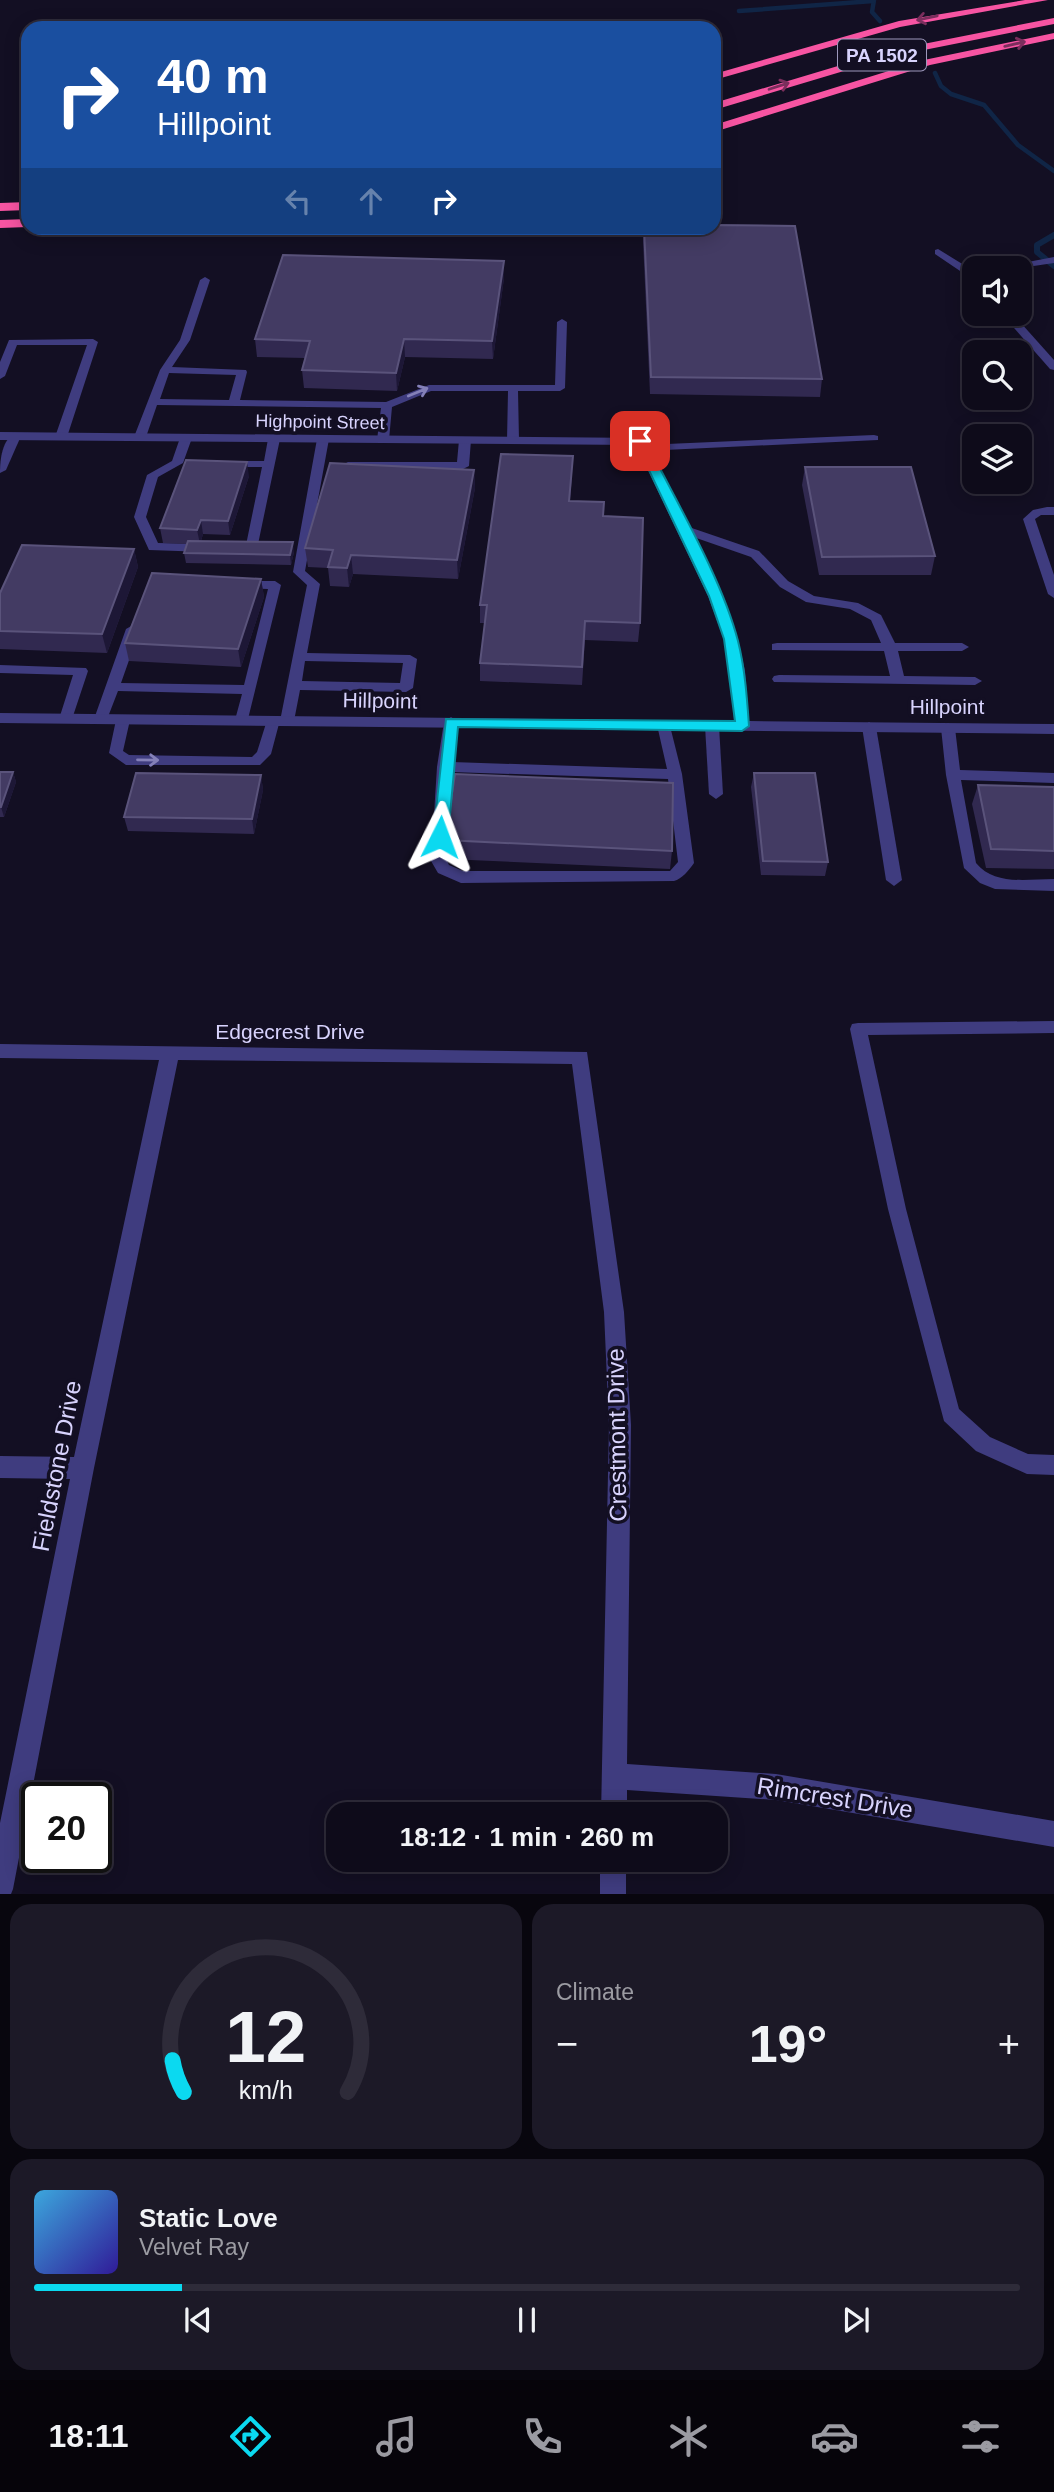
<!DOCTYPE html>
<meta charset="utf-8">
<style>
body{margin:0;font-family:Helvetica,sans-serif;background:#1c1927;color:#f1f3f6;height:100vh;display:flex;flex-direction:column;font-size:26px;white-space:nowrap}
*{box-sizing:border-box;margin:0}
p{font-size:23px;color:#9b9ba2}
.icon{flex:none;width:38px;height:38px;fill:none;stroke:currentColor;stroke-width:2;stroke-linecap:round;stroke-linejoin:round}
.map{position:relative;height:1894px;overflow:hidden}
.sheet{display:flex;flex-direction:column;gap:10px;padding:10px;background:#08060e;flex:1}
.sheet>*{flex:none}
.top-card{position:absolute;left:21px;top:21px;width:700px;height:214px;border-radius:21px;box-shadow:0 4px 18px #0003,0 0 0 2px #2e2b39;background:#1a4fa0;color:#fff;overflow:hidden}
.controls{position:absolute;left:962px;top:256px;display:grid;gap:14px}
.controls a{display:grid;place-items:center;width:70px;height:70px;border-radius:14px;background:#0e0b1a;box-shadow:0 4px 18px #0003,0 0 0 2px #2e2b39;font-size:35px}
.speed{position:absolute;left:21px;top:1782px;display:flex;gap:14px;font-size:35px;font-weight:700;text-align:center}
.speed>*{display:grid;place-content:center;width:91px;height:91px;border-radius:50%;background:#0e0b1a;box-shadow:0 4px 18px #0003,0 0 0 2px #2e2b39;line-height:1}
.speed .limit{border:4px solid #111;border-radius:10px;background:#fff;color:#111}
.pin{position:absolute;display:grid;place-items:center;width:60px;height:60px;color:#fff;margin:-30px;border-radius:14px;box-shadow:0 4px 10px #0006}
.me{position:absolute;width:77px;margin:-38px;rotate:3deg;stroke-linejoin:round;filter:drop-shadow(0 0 5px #0008)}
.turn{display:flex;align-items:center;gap:24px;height:147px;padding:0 21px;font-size:32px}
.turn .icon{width:91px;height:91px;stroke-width:2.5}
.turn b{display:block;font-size:49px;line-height:60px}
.lanes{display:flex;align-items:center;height:66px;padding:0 21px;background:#0003;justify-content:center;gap:35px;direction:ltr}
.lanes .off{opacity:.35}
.big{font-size:52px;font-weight:600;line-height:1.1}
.sheet .tile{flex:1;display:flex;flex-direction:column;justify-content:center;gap:10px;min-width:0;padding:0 24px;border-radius:21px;background:#1c1927}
.sheet .dial{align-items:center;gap:0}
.dial svg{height:182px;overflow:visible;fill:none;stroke:#2e2b39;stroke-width:7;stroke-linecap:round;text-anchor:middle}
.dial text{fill:#f1f3f6;stroke:none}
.song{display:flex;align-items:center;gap:21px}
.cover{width:84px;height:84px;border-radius:10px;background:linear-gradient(135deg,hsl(200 70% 55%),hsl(250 70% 35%))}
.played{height:7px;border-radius:4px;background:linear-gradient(90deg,#0bd9f0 15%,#2e2b39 15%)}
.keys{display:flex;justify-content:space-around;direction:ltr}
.heat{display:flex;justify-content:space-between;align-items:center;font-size:38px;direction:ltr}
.sheet .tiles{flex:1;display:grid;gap:10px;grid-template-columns:1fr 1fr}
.tile:last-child{grid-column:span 2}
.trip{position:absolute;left:326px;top:1802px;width:402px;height:70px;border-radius:21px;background:#0e0b1a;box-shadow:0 4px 18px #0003,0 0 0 2px #2e2b39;font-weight:600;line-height:70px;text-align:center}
.menu{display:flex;height:112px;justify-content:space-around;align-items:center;background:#06040a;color:#9b9ba2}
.menu .icon{width:49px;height:49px}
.menu .current{color:#0bd9f0}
.menu b{font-size:32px;color:#f1f3f6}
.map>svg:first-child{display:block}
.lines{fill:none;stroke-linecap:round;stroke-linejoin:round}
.stream-far1{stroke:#102546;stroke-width:4.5}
.stream{stroke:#102546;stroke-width:6}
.lane{fill:#3f3c7f;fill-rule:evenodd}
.street{fill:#3f3c7f;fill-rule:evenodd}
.highway{fill:#f754a2;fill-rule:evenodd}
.wall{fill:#312950}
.shaded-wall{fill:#1d1736}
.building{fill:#433b63;stroke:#5a537b;stroke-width:2}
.oneway{stroke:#7a2e5c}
.oneway2{stroke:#8480b8}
.route{fill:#0bd9f0;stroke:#078d9c;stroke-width:2}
.labels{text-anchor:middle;stroke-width:7;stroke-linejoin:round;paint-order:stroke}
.far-street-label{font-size:18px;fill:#d8d3fd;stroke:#130f23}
.shield{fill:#130f23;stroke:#9d98bc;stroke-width:2}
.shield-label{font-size:19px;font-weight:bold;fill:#d8d3fd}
.street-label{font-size:21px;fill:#d8d3fd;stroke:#130f23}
.near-street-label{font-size:24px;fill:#d8d3fd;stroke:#130f23}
</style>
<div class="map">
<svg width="1054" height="1894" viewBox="0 0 1054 1894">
<rect width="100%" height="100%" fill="#130f23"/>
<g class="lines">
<g class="stream-far1">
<polyline points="874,0 872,12 880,21"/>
<polyline points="739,11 873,1"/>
<polyline points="935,73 941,86 951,94 984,105 1018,145 1054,171"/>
</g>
<polyline class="stream" points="1054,235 1037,245 1037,252 1054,266"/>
<g class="lane">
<polygon points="938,249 972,270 975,269 975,275 966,275 935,254 935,250"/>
<polygon points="1054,257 1054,263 1020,268 997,268"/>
<path d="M205 277 210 280 190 340 172 367 246 370 247 372 240 400 386 402 429 385H555L557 322 562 319 567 322 565 388 560 391H518L519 440 513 443 507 440 508 391H431L392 407 389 440 383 443 377 440 381 408 157 405 146 437 136 439 134 437 160 370 180 340 200 280ZM169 373 236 375 229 400 160 399Z"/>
<polygon points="1001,313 1012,313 1054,360 1054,370 1050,369"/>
<polygon points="93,339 98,342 67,437 57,439 55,437 87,345 17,345 5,376 0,379 0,362 9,340"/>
<path d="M15 433 21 436 6 470 0 473C0 459 2 440 15 433Z"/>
<polygon points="186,435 192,438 183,463 158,477 146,517 158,543 207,544 213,548 207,552 149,550 134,517 147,475 172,461 180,438"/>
<polygon points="874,435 878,436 878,440 644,451 638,448 644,445"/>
<polygon points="274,436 280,439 257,549 251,553 233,551 233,545 246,545 262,467 228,467 222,464 228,461 264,461 268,439"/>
<path d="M323 436 329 439 305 571 320 584 307 653 410 655 417 659 413 688 406 692 300 690 294 721 287 726 280 721 307 585 293 572 317 439ZM305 661 403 663 400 683 302 681Z"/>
<polygon points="465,437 471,440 469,466 463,469 348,468 342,465 348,462 457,462 459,440"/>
<polygon points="1047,507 1054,507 1054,515 1041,515 1035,519 1054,575 1054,598 1048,594 1023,519 1033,510"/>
<polygon points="683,525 759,551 788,581 814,596 858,603 881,615 895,643 962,643 969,647 962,651 898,651 904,676 975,677 982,681 975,685 774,682 772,679 774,676 779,675 890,676 884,651 772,650 772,644 777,643 881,643 871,620 850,609 806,602 780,587 751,557 679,532 679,526"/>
<polygon points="242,581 275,581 281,585 247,723 237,723 235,720 242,694 118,691 106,722 96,722 94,719 126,629 133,625 140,629 121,683 244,685 268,589 238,588 236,585"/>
<polygon points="0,665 86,668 88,671 71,722 61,722 59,719 73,675 0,673"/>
<polygon points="123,715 130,720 123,751 129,755 252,757 257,752 268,717 278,717 280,720 271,754 260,765 126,765 109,753 116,720"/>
<path d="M451 717 458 722 452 762 667 769 657 725 664 720 669 722 682 774 694 863C689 870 682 879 674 881L461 883 438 873 431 861 437 767 444 722ZM451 772 668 779 678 862 670 871H463L449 865 447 861Z"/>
<polygon points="712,721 719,726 723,794 716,799 709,794 705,726"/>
<polygon points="869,722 876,727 902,880 894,886 886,880 862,727"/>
<path d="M948 723 955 728 960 770 1054 773V783L961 780 976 863C995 886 1027 879 1054 879V891L995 889 980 883 964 868 946 775 941 728Z"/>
<polygon points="1054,1021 1054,1033 868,1035 906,1209 959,1409 990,1437 1028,1454 1054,1455 1054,1475 1027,1474 976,1451 944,1421 888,1209 850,1029 852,1024 858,1023"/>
</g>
<g class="street">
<polygon points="0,432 645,438 722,596 738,639 745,671 749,721 1054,724 1054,734 0,723 0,713 734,721 731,671 724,639 708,596 636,445 0,440"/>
<polygon points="0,1044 587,1052 624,1312 631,1425 627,1764 776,1774 1054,1821 1054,1847 776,1800 627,1790 627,1815 601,1815 609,1425 604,1312 572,1064 178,1060 94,1468 13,1889 11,1894 0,1894 0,1823 70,1479 0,1478 0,1456 74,1457 159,1060 0,1058"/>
<rect x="600" y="1860" width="26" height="34"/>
</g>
<g class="highway">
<polygon points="1025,0 1048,0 900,27 714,80 714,74 899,21"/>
<polygon points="1054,18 1054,24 894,56 714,110 714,103 888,51"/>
<polygon points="1054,33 1054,39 930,65 714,132 714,125 924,60"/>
<polygon points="28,202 28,210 0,211 0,203"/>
<polygon points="28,219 28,227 0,228 0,220"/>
</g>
</g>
<g class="wall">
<polygon points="644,228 822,379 820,397 650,394 643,241"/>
<polygon points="504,278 493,359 405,357 397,391 304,388 302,370 305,358 257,357 255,339"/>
<polygon points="805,467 935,556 931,575 819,575 802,485"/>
<polygon points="474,470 475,488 458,579 353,574 349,587 330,586 328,568 308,567 305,548"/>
<polygon points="572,475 570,501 603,516 640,623 638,642 585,640 582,685 480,681 480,663 485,623 480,623 480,605"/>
<polygon points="249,476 230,535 203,534 201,541 294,552 291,565 186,563 184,553 187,544 163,543 160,528"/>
<polygon points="134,549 138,567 107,653 0,649 0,593"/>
<polygon points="261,579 264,597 241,667 129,661 125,643"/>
<polygon points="0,772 13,772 16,782 4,817 0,817"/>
<polygon points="754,773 828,862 825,876 761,875 751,787"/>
<polygon points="261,775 263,790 254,834 128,831 124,817"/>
<polygon points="978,785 1054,787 1054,869 986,868 972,804"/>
<polygon points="445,840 672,851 670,869 447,859"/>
</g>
<g class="shaded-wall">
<polygon points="504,261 504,278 493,359 492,341"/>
<polygon points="404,339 405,357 397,391 396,373"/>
<polygon points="573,456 572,475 568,519 569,501"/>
<polygon points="247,462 249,476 230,535 228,521"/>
<polygon points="474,470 475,488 458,579 457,560"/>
<polygon points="201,520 203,534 200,544 197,530"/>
<polygon points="293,542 294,552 291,565 290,555"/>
<polygon points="134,549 138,567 107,653 102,634"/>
<polygon points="351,555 353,574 349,587 347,568"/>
<polygon points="261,579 264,597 241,667 238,649"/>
<polygon points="13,772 16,782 4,817 1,807"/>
<polygon points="261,775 263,790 254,834 252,819"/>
</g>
<g class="building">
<polygon points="714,225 795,226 822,379 651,377 644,228 714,228"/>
<polygon points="283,255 504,261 492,341 404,339 396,373 302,370 310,341 255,339"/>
<polygon points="501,454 573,456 569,501 604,502 603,516 643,518 640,623 585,621 582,667 480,663 487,605 480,605"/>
<polygon points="186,460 247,462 228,521 201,520 197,530 160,528"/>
<polygon points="330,463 474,470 457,560 351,555 347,568 328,567 333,550 305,548"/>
<polygon points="805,467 911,467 935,556 822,557"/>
<polygon points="188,541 293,542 290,555 184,553"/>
<polygon points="22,545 134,549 102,634 0,631 0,593"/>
<polygon points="152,573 261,579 238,649 125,643"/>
<polygon points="0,772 13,772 1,807 0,807"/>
<polygon points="136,773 261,775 252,819 124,817"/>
<polygon points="754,773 815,773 828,862 763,861"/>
<polygon points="455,774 673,783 672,851 445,840"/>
<polygon points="978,785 1054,787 1054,851 991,849"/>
</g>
<defs><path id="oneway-shaft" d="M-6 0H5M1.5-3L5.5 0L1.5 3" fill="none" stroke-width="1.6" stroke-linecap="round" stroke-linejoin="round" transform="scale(1.75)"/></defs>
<g class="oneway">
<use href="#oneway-shaft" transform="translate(927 18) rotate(168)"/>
<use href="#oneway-shaft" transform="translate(1015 44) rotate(-13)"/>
<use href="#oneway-shaft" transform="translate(779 86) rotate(-18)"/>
</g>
<g class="oneway2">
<use href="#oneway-shaft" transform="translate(418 392) rotate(-22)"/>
<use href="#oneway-shaft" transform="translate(148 760) rotate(1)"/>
</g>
<path class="route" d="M640 438 646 441C676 502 721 576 738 641 745 669 747 698 749 726L742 731 458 727 448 837 440 843 435 841 433 837 446 719 735 721 724 639 709 596 635 441Z"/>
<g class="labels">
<g class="far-street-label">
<text transform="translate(320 422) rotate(1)" y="6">Highpoint Street</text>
</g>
<rect class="shield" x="838" y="39.5" width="88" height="31" rx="5"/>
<g class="shield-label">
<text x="882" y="62">PA 1502</text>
</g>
<g class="street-label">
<text transform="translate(380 701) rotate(1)" y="7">Hillpoint</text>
<text x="947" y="714">Hillpoint</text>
<text x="290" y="1039">Edgecrest Drive</text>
</g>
<g class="near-street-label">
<text transform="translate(617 1435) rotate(-91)" y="8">Crestmont Drive</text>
<text transform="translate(57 1466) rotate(-79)" y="8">Fieldstone Drive</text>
<text transform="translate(835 1798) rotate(9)" y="8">Rimcrest Drive</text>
</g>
</g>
</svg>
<div class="controls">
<a><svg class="icon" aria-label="sound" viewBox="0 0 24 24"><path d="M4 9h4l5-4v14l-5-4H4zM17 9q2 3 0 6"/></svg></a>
<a><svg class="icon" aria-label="search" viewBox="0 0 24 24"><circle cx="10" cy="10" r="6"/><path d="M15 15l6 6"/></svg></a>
<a><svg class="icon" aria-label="layers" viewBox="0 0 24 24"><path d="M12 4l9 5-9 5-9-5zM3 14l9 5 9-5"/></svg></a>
</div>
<div class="speed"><div class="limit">20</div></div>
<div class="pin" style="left:640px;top:441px;background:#d93025"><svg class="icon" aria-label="arrive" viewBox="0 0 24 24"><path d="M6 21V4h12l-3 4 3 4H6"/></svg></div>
<svg class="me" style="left:440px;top:837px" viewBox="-20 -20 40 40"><path d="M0-17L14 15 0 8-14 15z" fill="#0bd9f0" stroke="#fff" stroke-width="4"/></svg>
<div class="trip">18:12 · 1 min · 260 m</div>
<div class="top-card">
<div class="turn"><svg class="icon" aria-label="right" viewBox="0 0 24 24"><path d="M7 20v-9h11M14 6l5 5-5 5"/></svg><div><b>40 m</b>Hillpoint</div></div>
<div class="lanes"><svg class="icon off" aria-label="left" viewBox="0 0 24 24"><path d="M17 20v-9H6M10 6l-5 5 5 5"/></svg><svg class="icon off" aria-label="ahead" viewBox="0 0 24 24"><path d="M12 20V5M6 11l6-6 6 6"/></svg><svg class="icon" aria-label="right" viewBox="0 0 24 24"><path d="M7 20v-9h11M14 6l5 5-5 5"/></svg></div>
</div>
</div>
<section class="sheet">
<div class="tiles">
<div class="tile dial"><svg viewBox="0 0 100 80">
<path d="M14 69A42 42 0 1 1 86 69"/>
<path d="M14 69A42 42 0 0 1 9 55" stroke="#0bd9f0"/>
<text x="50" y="56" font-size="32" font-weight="700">12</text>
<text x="50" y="72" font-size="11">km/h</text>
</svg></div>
<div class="tile"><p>Climate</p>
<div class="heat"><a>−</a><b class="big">19°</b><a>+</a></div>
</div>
<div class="tile">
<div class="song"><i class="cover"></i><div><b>Static Love</b><p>Velvet Ray</p></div></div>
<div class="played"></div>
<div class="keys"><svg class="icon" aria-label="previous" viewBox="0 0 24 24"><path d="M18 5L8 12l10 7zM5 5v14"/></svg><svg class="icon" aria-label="pause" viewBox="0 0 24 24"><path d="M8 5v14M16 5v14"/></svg><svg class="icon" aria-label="next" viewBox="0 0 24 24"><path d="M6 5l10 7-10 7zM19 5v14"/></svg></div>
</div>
</div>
</section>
<nav class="menu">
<b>18:11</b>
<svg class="icon current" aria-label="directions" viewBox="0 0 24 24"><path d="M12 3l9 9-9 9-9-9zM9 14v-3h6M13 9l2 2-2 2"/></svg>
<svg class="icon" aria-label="music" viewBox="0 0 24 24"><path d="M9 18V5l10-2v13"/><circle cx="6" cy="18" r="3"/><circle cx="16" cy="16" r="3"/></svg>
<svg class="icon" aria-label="phone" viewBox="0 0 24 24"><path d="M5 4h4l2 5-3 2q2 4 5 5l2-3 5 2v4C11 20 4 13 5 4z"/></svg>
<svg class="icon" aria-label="climate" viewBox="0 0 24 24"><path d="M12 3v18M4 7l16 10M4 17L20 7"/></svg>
<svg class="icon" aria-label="car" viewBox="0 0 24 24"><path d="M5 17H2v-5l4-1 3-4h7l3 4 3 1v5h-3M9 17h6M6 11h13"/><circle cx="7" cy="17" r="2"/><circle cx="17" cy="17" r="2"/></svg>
<svg class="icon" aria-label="filters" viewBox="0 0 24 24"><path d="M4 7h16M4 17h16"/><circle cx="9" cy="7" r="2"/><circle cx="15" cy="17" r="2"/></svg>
</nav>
